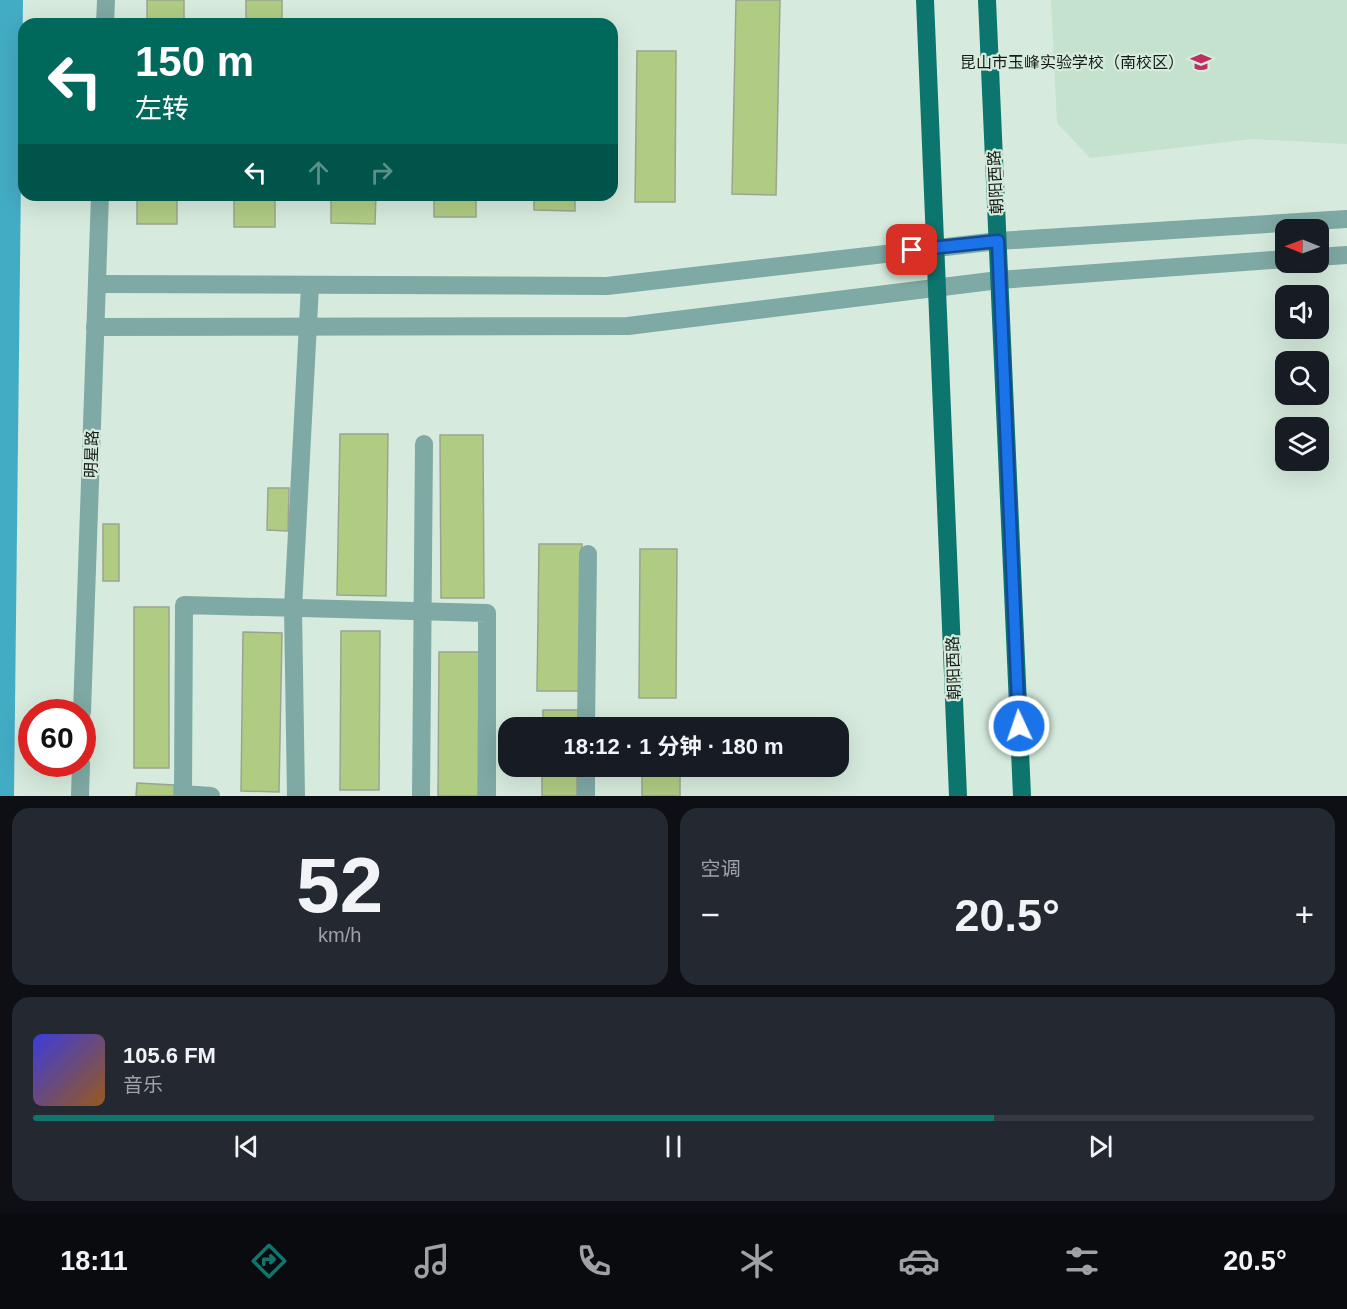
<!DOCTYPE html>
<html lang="zh">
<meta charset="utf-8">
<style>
body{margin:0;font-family:Helvetica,"Noto Sans SC",sans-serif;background:#242831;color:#f1f3f6;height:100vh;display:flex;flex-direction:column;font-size:22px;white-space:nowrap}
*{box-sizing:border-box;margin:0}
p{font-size:20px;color:#9ea1a6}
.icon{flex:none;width:33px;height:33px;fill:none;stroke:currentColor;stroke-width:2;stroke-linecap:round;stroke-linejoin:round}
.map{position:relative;height:796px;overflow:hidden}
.drawer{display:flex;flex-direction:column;gap:12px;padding:12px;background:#0d0f14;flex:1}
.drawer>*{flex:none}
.top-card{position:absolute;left:18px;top:18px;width:600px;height:183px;border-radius:18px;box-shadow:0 6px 24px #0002;background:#00695c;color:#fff;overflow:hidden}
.needle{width:39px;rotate:271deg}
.buttons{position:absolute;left:1275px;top:219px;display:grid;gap:12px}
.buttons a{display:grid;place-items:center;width:54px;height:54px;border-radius:12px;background:#171b24;box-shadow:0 6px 24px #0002;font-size:30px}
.speed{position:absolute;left:18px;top:699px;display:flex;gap:12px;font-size:30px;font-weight:700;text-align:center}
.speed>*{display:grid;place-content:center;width:78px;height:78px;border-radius:50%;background:#171b24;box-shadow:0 6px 24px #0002;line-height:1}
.speed .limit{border:9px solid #d22;background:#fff;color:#111}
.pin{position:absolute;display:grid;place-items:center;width:51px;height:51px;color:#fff;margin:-26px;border-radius:12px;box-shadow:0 3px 9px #0006}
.me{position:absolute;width:66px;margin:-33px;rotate:357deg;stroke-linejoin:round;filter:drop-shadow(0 0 4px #0008)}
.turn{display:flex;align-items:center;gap:21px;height:126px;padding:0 18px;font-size:27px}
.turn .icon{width:78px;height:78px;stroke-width:2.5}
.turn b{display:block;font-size:42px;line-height:51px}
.lanes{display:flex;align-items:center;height:57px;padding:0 18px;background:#0003;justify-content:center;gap:30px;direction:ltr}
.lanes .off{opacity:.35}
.big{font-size:45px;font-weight:700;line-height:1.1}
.drawer .widget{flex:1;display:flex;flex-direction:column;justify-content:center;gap:9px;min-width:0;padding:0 21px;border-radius:18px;background:#242831}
.drawer .dial{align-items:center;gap:0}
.dial b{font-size:78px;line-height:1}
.song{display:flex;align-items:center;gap:18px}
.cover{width:72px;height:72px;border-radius:9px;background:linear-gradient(135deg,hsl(240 70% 55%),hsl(30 70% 35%))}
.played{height:6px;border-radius:3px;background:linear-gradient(90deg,#0f766e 75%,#363941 75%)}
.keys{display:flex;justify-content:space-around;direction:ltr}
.heat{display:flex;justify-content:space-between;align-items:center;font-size:33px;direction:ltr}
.drawer .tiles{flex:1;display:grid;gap:12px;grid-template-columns:1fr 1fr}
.widget:last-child{grid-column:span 2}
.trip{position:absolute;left:498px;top:717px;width:351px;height:60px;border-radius:18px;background:#171b24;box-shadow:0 6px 24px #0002;font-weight:700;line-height:60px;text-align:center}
.menu{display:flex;height:96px;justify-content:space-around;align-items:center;background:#090b0e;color:#9ea1a6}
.menu .icon{width:42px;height:42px}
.menu .active{color:#0f766e}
.menu b{font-size:27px;color:#f1f3f6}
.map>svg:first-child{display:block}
.built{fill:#c5e2cf}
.water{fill:#43acc5}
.building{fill:#b0cc83;stroke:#9ca491;stroke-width:1.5}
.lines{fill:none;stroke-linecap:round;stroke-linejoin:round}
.minor{stroke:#7fa9a4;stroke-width:18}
.major{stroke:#0c756d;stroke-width:18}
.route-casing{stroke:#114b97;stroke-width:15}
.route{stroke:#1a73e8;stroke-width:10}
.labels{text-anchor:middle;stroke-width:4.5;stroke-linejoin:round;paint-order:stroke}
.poi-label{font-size:16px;fill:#151c17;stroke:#d6ebdd;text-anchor:end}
.street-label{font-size:16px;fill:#151c17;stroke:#d6ebdd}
</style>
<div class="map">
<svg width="1347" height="796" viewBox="0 0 1347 796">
<rect width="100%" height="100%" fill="#d6ebdd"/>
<polygon class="built" points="1051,0 1347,0 1347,144 1253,139 1090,158 1057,123"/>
<polygon class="water" points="0,0 23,0 14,796 0,796"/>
<g class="building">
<rect x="147" y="0" width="37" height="24"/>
<rect x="246" y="0" width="36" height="24"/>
<polygon points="736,0 780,0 776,195 732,194"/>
<polygon points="637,51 676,51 675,202 635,202"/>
<rect x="137" y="195" width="40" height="29"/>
<rect x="234" y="195" width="41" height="32"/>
<polygon points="331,195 376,195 375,224 331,223"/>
<rect x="434" y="195" width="42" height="22"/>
<polygon points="534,195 575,195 575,211 534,210"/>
<polygon points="340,434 388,434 386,596 337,595"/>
<polygon points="440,435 483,435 484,598 441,598"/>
<polygon points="268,488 289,488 288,531 267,530"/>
<rect x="103" y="524" width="16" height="57"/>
<polygon points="539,544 582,544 580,691 537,691"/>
<polygon points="640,549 677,549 676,698 639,698"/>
<rect x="134" y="607" width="35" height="161"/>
<polygon points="341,631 380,631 379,790 340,790"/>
<polygon points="243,632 282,633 279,792 241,791"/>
<polygon points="439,652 479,652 478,796 438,796"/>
<rect x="543" y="710" width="35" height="18"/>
<rect x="642" y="718" width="38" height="10"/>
<rect x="542" y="766" width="35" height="30"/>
<rect x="642" y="766" width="38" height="30"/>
<polygon points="137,783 174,785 174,796 136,796"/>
</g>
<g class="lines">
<g class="minor">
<polyline points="105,24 106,0"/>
<polyline points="1318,257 1347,255"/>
<polyline points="97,284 607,286 998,241 1347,219"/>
<polyline points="95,327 628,326 999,280 1286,259"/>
<polyline points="82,712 100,195"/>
<polyline points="586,728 588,554"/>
<polyline points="80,796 81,764"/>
<polyline points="211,796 183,794 184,605 487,613 487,796"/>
<polyline points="296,796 293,608 310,286"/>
<polyline points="421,796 424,444"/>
<polyline points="586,796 586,766"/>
</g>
<g class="major">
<polyline points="925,0 958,796"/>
<polyline points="987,0 1022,796"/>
</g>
</g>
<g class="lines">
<g class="route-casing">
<polyline id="route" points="912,250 998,241 1019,726"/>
</g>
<use href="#route" class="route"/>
</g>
<defs>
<g id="school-bare" transform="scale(1.62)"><path d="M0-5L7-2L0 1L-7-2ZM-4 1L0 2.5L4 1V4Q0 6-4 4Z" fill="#bd2f60" stroke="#d6ebdd" stroke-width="2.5" paint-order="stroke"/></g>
</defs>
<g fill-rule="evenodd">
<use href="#school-bare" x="1201" y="62"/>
</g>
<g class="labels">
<g class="poi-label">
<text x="1184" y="68">昆山市玉峰实验学校（南校区）</text>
</g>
<g class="street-label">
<text transform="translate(995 182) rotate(-93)" y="6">朝阳西路</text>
<text transform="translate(91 454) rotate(-88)" y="6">明星路</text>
<text transform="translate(953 668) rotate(-92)" y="6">朝阳西路</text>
</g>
</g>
</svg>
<div class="buttons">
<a><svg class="needle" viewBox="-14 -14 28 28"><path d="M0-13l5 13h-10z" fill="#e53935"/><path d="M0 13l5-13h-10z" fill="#9ea1a6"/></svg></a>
<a><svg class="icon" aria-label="sound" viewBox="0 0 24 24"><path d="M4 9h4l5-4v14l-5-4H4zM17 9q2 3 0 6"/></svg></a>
<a><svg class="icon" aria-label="search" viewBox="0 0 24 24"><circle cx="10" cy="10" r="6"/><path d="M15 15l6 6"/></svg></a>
<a><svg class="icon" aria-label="layers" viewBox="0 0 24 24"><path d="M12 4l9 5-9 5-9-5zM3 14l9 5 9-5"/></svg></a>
</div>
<div class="speed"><div class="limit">60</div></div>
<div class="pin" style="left:912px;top:250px;background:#d93025"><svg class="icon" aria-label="arrive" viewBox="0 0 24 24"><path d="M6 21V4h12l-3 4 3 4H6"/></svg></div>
<svg class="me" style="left:1019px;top:726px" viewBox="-20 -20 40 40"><circle r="17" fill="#1a73e8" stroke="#fff" stroke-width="3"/><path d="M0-11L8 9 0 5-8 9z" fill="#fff"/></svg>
<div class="trip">18:12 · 1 分钟 · 180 m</div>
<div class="top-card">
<div class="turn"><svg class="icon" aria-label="left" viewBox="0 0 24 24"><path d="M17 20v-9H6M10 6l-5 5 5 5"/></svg><div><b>150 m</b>左转</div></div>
<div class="lanes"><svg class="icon" aria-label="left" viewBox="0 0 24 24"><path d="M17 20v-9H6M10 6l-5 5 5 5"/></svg><svg class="icon off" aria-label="ahead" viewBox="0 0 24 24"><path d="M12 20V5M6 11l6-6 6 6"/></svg><svg class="icon off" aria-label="right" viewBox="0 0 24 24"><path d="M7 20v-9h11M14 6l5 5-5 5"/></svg></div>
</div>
</div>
<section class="drawer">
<div class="tiles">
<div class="widget dial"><b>52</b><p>km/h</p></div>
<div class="widget"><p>空调</p>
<div class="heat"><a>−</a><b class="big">20.5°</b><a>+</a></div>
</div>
<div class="widget">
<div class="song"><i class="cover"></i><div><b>105.6 FM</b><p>音乐</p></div></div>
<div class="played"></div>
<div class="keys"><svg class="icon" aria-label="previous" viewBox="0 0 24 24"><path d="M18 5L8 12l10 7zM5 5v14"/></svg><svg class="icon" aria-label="pause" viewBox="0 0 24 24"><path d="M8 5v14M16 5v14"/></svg><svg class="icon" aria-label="next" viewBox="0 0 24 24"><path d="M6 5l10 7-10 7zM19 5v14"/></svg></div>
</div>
</div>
</section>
<nav class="menu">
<b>18:11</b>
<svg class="icon active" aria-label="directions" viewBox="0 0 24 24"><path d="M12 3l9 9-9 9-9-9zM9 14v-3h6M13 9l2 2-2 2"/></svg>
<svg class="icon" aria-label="music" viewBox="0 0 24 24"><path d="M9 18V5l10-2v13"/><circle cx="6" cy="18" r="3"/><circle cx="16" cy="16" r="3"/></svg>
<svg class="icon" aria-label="phone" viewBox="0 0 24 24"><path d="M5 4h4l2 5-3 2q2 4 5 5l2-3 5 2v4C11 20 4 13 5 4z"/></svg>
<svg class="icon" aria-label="climate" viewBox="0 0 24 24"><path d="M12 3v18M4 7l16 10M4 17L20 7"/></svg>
<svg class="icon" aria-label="car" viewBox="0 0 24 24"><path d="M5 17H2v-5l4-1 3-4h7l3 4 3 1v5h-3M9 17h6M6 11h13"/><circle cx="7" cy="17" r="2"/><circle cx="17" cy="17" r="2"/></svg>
<svg class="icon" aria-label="filters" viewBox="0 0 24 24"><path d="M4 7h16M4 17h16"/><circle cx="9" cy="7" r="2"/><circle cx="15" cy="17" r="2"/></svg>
<b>20.5°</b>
</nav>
